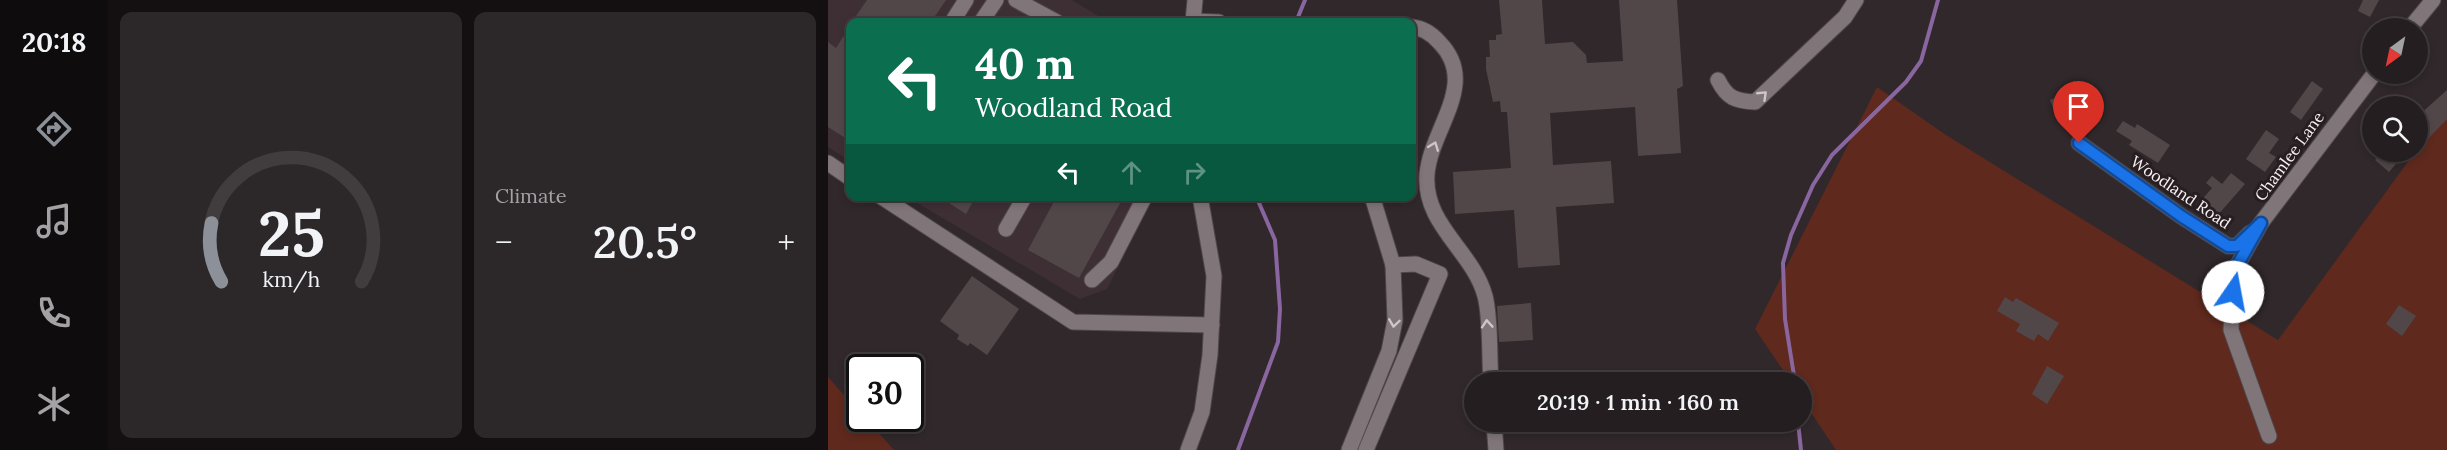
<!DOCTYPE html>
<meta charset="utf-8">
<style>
body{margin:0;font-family:Lora,serif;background:#2c2729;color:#f1f3f6;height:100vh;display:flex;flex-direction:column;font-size:22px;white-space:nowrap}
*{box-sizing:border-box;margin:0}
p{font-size:20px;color:#a3a2a5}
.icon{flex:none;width:33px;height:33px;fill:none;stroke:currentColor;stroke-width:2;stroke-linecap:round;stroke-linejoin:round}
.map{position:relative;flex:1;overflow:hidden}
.side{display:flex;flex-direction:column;gap:12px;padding:12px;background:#141012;width:720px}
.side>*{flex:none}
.guide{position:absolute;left:18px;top:18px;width:570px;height:183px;border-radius:12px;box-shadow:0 3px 9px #0003,0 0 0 2px #413c3e;background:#0b6e4f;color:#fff;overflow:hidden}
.needle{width:39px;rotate:213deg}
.controls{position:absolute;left:1534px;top:18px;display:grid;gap:12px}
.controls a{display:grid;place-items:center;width:66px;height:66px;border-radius:50%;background:#241e20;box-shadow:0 3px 9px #0003,0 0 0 2px #413c3e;font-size:30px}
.speed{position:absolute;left:18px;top:354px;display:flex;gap:12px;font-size:30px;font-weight:700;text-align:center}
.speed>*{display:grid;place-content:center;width:78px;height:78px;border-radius:50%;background:#241e20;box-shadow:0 3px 9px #0003,0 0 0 2px #413c3e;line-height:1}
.speed .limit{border:3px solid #111;border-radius:9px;background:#fff;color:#111}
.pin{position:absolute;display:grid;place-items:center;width:51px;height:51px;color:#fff;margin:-62px -26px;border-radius:50% 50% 50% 0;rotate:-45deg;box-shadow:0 0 6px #0007}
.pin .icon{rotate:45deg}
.me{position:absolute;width:66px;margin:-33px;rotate:12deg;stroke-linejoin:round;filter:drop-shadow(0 0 4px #0008)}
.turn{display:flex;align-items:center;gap:21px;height:126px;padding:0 30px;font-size:27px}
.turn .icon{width:78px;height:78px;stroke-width:2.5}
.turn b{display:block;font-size:42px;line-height:51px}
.lanes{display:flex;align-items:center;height:57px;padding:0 30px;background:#0003;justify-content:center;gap:30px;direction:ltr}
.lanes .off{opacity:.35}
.big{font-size:45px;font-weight:600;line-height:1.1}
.side .tile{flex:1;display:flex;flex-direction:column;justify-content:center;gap:9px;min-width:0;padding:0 21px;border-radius:12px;background:#2c2729}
.side .dial{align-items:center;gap:0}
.dial svg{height:156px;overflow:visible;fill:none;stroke:#413c3e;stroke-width:7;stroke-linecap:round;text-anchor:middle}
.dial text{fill:#f1f3f6;stroke:none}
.heat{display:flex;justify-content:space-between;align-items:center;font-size:33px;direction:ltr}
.side .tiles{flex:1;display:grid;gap:12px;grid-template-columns:repeat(2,1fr)}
.trip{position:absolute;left:636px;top:372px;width:348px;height:60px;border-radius:30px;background:#241e20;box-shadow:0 3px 9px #0003,0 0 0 2px #413c3e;font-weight:600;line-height:60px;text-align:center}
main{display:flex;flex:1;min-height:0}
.tabs{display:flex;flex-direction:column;width:108px;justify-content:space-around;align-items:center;background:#0e0c0d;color:#a3a2a5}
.tabs .icon{width:42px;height:42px}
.tabs .on{color:#8c9099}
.tabs b{font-size:27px;color:#f1f3f6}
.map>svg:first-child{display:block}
.built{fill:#3e2f35}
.green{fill:#5f291d}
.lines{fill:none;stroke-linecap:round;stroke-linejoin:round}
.stream{stroke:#8966a0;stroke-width:4}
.building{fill:#514748}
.minor-casing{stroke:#4e474a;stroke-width:17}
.minor{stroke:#807579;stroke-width:15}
.oneway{stroke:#cec6c9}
.route-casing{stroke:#114b97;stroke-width:15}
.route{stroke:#1a73e8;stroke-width:10}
.labels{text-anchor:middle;stroke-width:6;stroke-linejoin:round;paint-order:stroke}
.street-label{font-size:16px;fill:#f8f2f4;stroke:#271e21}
</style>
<main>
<nav class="tabs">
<b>20:18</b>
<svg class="icon on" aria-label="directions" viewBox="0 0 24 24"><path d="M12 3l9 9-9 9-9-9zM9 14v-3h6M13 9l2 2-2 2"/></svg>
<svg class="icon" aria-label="music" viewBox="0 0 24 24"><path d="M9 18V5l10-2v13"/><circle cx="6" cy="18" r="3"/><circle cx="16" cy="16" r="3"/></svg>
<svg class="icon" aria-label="phone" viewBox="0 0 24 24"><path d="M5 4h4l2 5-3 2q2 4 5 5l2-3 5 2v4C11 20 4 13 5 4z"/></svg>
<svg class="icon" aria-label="climate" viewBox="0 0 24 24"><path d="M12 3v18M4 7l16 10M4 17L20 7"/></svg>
</nav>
<section class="side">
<div class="tiles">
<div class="tile dial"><svg viewBox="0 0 100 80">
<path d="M14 69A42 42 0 1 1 86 69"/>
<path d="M14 69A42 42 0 0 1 9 39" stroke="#8c9099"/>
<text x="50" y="56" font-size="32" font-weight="700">25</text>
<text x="50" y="72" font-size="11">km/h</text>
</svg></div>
<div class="tile"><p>Climate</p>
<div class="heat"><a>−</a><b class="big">20.5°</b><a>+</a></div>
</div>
</div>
</section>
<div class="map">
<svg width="1619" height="450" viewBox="0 0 1619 450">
<rect width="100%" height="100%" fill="#30282b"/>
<g class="built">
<polygon points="0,0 244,0 280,22 22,22 22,161 0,147"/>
<polygon points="79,197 325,197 279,289 252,299"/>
</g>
<g class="green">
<polygon points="1049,87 1118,135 1450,340 1587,152 1590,152 1619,108 1619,450 1008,450 974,399 974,382 963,382 927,329"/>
<polygon points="0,377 31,412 32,418 38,419 66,450 0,450"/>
</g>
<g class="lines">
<g class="stream">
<polyline points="468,22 477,0"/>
<polyline points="967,382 957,319 955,263 963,235 985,185 1004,155 1078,82 1093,61 1110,0"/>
<polyline points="970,422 973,450"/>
<polyline points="410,450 450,342 452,309 447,240 428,196"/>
</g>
</g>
<g class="building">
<polygon points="39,0 118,0 103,22 24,22"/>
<polygon points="671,0 714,0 717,44 745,42 758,55 759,63 795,61 791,0 849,0 855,86 849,89 853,153 810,156 807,107 722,113 725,165 783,161 786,203 728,207 732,265 690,268 686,210 627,214 625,172 683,168 679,112 673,112 672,101 665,102 658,69 658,57 662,57 661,40 668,40 668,35 674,34"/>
<polygon points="1535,0 1551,0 1542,17 1530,11"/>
<polygon points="22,26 22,141 0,127 0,42 8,48"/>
<polygon points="1247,81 1250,90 1262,84 1268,97 1229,118 1222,100 1240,92 1237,86"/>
<polygon points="1484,81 1495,89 1473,120 1462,112"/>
<polygon points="1619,90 1619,119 1598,141 1590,133 1590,116"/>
<polygon points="1295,121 1307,128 1309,124 1342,145 1330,163 1301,145 1304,141 1288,131"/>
<polygon points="1438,130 1451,139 1441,153 1448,157 1437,172 1418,159"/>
<polygon points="1554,152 1578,152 1561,172 1547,160"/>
<polygon points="1403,173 1417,184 1389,216 1372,202 1384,188 1378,183 1384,176 1394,184"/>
<polygon points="110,196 148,196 138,214"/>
<polygon points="229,196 296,196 251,278 200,250"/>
<polygon points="144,276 191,309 159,355 142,343 140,346 129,339 131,335 112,321"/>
<polygon points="1177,297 1185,302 1188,298 1231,323 1220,341 1210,334 1206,341 1188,331 1192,324 1169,311"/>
<polygon points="703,303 705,340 671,342 669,306"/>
<polygon points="1571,305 1588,316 1574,336 1558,324"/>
<polygon points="1219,366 1236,376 1219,404 1204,394"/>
</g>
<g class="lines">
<g class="minor-casing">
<g id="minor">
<polyline points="188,0 229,22"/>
<polyline points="365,21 391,22"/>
<polyline points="124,22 138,0"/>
<polyline points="153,22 168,0"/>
<polyline points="365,22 367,0"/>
<path d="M584 27C594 28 604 34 611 42 652 83 603 128 599 174 595 225 645 251 657 296 663 318 661 358 663 382"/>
<polyline points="1582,28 1605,0"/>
<path d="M890 80C899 98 907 101 927 102L1017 17 1028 0"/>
<polyline points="1251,143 1353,216 1400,246 1409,246 1422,233"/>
<polyline points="0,163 22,178"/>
<polyline points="52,196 245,322 384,325"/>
<polyline points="178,229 197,196"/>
<polyline points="264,280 283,262 317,196"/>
<polyline points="666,422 668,450"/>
<polyline points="1441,436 1403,330 1405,273 1433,223 1546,74"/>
<polyline points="360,450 374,412 382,355 386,276 372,196"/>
<polyline points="521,450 561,351 567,320 565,265"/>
<polyline points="538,450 612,274 588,264 565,265 544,196"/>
</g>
</g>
<use href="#minor" class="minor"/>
</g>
<defs><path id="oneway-chevron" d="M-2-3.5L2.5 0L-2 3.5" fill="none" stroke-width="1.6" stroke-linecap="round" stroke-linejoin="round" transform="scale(1.5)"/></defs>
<g class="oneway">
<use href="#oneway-chevron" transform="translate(935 95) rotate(-44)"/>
<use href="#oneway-chevron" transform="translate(606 146) rotate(-69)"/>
<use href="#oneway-chevron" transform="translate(566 323) rotate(98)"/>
<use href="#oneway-chevron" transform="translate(659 324) rotate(-94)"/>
</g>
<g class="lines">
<g class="route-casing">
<polyline id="route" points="1251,143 1353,216 1400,246 1409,246 1433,223 1405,273 1405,292"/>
</g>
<use href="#route" class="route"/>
</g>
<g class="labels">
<g class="street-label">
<text transform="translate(1461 156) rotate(-54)" y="6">Chamlee Lane</text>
<text transform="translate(1353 192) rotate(34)" y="6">Woodland Road</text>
</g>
</g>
</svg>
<div class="controls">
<a><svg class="needle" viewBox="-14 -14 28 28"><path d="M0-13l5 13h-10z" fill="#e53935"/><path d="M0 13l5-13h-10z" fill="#a3a2a5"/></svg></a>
<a><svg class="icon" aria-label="search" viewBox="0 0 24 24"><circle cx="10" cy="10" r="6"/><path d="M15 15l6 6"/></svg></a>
</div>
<div class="speed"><div class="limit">30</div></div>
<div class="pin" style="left:1251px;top:143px;background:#d93025"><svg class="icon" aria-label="arrive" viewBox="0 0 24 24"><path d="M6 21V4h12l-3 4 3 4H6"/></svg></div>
<svg class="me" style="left:1405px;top:292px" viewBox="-20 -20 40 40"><circle r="19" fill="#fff"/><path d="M0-13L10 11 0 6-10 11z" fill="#1a73e8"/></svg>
<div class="trip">20:19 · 1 min · 160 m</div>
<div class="guide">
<div class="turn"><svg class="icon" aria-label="left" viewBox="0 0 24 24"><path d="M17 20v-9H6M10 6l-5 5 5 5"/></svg><div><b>40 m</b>Woodland Road</div></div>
<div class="lanes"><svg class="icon" aria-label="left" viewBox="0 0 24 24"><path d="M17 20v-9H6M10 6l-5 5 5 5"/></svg><svg class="icon off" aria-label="ahead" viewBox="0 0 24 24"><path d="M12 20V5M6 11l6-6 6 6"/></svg><svg class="icon off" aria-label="right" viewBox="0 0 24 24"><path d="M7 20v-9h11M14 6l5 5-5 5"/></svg></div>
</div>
</div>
</main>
